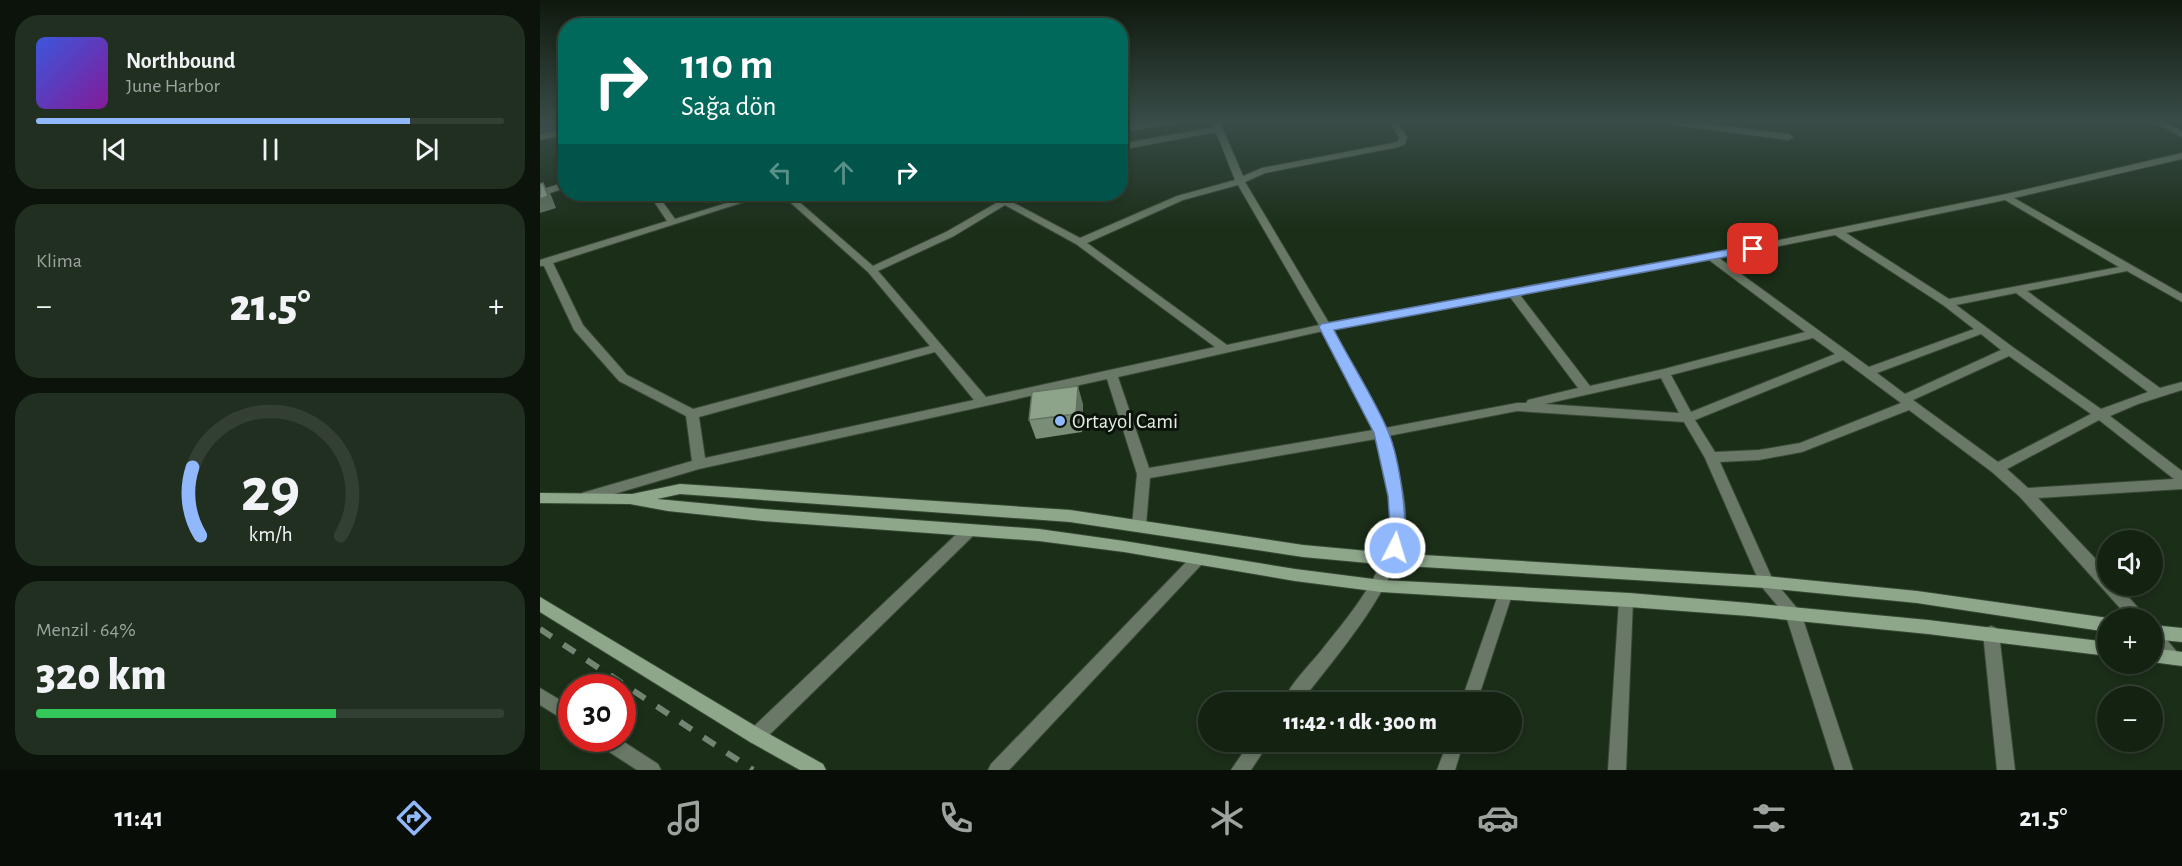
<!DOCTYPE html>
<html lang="tr">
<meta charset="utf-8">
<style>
body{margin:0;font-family:"Alegreya Sans",sans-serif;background:#212f20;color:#f1f3f6;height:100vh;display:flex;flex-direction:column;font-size:22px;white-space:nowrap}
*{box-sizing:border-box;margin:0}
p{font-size:20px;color:#9da49f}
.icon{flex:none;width:33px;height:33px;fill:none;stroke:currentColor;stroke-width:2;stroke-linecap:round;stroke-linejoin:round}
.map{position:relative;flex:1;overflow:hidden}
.details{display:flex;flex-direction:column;gap:15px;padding:15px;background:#0b130a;width:540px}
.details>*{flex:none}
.banner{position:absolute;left:18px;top:18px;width:570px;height:183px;border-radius:24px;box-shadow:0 3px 9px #0003,0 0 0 2px #333f32;background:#00695c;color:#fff;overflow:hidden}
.controls{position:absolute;left:1557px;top:530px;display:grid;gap:12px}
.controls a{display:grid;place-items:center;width:66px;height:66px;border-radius:50%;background:#142212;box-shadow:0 3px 9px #0003,0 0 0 2px #333f32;font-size:30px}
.speed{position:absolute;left:18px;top:674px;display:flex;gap:12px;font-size:30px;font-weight:700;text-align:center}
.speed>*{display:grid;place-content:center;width:78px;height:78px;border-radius:50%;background:#142212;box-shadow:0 3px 9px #0003,0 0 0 2px #333f32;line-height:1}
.speed .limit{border:9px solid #d22;background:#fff;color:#111}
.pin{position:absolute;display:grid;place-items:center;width:51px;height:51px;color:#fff;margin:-26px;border-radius:12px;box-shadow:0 3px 9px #0006}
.me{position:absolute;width:66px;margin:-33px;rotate:5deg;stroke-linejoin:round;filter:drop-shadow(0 0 4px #0008)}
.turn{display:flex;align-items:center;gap:21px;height:126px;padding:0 24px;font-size:27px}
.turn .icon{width:78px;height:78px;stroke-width:2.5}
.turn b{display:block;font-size:42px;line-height:51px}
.lanes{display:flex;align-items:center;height:57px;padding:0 24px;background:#0003;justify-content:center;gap:30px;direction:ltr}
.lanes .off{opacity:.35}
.big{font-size:45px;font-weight:800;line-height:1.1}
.details .tile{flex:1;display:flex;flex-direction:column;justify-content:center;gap:9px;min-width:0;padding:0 21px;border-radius:24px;background:#212f20}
.details .dial{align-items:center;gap:0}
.dial svg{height:156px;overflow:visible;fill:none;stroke:#333f32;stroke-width:7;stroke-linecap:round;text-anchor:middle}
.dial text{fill:#f1f3f6;stroke:none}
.song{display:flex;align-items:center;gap:18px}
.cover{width:72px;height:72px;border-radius:9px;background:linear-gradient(135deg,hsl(230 70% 55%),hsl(290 70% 35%))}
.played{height:6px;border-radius:3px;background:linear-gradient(90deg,#91b8fd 80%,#333f32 80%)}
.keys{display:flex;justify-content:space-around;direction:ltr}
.heat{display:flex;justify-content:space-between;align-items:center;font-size:33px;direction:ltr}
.charge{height:9px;border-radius:4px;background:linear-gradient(90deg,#34c759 64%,#333f32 0)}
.trip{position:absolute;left:658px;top:692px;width:324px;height:60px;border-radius:30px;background:#142212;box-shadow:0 3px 9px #0003,0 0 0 2px #333f32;font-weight:800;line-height:60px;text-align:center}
.tabs{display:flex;height:96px;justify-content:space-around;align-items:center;background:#080e07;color:#9da49f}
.tabs .icon{width:42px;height:42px}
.tabs .active{color:#91b8fd}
.tabs b{font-size:27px;color:#f1f3f6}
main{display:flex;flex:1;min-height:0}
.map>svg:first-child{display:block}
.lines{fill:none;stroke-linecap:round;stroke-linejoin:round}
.stream{stroke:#425981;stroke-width:4}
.minor-casing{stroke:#374934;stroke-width:2}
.secondary-casing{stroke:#374934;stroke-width:2}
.minor{fill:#6a7967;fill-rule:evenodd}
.secondary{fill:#8ea78b;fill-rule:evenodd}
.rail{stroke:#758573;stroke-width:6;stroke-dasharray:14 14;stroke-linecap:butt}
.wall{fill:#798d77}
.shaded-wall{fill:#637361}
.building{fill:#8da48a;stroke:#637361;stroke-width:1.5}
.route{fill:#91b8fd;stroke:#5e78a4;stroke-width:1.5}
.poi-dot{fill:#91b8fd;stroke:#0b130a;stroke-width:2}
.labels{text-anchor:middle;stroke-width:6;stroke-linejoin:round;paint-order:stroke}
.poi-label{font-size:21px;fill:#e2eee0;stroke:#0b130a;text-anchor:start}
</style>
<main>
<section class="details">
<div class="tile">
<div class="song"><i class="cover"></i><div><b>Northbound</b><p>June Harbor</p></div></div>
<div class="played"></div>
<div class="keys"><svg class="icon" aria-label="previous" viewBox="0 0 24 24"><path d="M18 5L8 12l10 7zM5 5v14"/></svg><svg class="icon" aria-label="pause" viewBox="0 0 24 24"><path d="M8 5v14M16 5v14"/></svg><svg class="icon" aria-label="next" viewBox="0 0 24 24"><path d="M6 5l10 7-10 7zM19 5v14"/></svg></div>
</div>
<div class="tile"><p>Klima</p>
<div class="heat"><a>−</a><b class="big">21.5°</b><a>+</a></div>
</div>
<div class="tile dial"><svg viewBox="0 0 100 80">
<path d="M14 69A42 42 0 1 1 86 69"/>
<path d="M14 69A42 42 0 0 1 10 34" stroke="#91b8fd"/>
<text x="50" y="56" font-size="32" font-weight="700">29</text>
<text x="50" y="72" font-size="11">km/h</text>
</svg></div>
<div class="tile"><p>Menzil · 64%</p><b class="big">320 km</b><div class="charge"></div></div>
</section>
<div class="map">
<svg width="1642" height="770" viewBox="0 0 1642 770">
<rect width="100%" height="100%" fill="#1b2e18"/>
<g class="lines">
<polyline class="stream" points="0,131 26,124"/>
<g class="minor-casing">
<g id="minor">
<path d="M672 122H680L703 176 722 168 853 143 858 141 859 137 849 122H857L867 137 865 144 858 147 725 173 705 182 789 323 1171 254 1466 194 1642 153V159L1474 198 1642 294V302L1587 271 1487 291 1620 388 1642 382V390L1598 404 1570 416 1642 471V489L1498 498 1568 572V585H1578L1607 618H1589L1480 497 1452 472 1369 410 1262 452 1219 460 1180 462 1232 578 1261 613 1313 770H1295L1246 616 1221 586 1165 458 1144 422 977 411 848 436C855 465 868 496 865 526 860 585 796 656 761 702H743C751 682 771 664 784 647 813 611 853 564 851 515 850 489 842 464 836 439L610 478 606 525 604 529 599 531 594 529 592 525 597 474 567 379 159 469 47 502 42 501 40 497 42 493 152 461 146 416 79 381 34 330 4 266H0V260L3 259 127 221 109 194H117L135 219 216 194H229L13 263 43 325 87 375 153 409 390 346 328 272 241 194H250L333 266 406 232 458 202 447 194H457L540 238 637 196 695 180 676 132 580 150V144L674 127ZM698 185 779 325 687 345 547 243 643 200ZM1465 200 1579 267 1409 299 1306 233ZM465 205 536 244 675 347 446 397 338 271 414 236ZM1295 235 1403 305 1434 329 1329 367 1179 258ZM1169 260 1265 332 1124 369 1050 386 980 295ZM1476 293 1608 392 1561 409 1474 348 1416 305ZM970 297 1038 388 992 399 988 400 986 403H977L845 428 793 329ZM783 331 833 430 609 468 578 377ZM1441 334 1461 350 1365 394 1337 373ZM1273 338 1295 354 1151 412 1131 375ZM395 352 434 400 165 458 159 417ZM1469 356 1551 414 1458 462 1373 400ZM1303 360 1361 403 1260 443 1219 450 1175 452 1155 420ZM1121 378 1139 413 1005 404ZM1559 420 1634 479 1488 488 1467 469Z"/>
<polygon points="1130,122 1151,122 1249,134 1253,137 1249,140 1134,125"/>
<polygon points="1614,122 1624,122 1642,131 1642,137"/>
<polygon points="26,129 26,134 0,140 0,134"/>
<polygon points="26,182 26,188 0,196 0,190"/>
<polygon points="430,524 435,526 437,530 435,534 222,742 216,744 210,742 208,736 210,730 425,526"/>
<polygon points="657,554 662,556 664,560 662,564 469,770 448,770 451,764 652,556"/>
<polygon points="965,589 970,590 972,595 937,702 921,702 958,595 960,590"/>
<polygon points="1086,593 1091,595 1093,600 1086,770 1068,770 1079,600 1081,595"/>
<polygon points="1451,626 1456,628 1459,633 1475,770 1457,770 1443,633 1446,628"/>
<polygon points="1612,626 1617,628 1642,658 1640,663 1634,665 1628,663 1612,645"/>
<polygon points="0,688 32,707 32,725 0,705"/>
<polygon points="55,738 78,738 118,764 121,770 97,770 57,744"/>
<polygon points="711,741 730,741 711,770 691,770"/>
<polygon points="908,741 924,741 915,770 897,770"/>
</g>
</g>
<g class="secondary-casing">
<g id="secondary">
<polygon points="140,484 530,510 763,545 850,553 1226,576 1377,591 1568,618 1568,632 1377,603 1226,588 850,565 763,557 530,522 140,494 117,499 223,509 499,529 584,541 755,569 841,580 1089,593 1209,603 1388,620 1568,642 1568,656 1388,634 1209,616 1089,607 841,592 755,581 584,552 499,541 223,521 128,511 90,504 0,503 0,493 92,494"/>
<polygon points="0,597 222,730 283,764 286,770 260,770 210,742 0,612"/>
<polygon points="1612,625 1642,628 1642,642 1612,639"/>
<polygon points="1612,648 1642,652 1642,666 1612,662"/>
</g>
</g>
<use href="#minor" class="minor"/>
<use href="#secondary" class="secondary"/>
<polyline class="rail" points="0,629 213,770"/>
</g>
<polygon class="wall" points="543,404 542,432 496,439 489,420"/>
<g class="shaded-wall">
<polygon points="595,122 647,122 580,133 580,124"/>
<polygon points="3,183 11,195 16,208 0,213 0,199"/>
<polygon points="538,386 543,404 542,432 536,414"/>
</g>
<g class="building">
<polygon points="580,122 595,122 580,124"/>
<polygon points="3,183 8,196 0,199 0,184"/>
<polygon points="538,386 536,414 489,420 492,392"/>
</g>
<linearGradient id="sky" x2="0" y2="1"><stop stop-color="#0f190d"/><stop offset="0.53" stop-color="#394c48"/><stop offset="1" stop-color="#394c48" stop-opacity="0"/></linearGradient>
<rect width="1642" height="229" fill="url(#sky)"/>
<path class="route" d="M1213 245 1219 249 1217 251 794 330C811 363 833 396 848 431 858 455 872 529 860 553L855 554 849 553 847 548 850 525 848 496 834 433 779 327 781 324Z"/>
<circle class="poi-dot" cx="520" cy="421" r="6"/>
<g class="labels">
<g class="poi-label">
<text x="532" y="428">Ortayol Cami</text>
</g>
</g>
</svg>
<div class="controls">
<a><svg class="icon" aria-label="sound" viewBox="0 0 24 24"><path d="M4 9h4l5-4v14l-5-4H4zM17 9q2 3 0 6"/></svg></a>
<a>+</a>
<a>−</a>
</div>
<div class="speed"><div class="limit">30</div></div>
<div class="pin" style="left:1213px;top:249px;background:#d93025"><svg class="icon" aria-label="arrive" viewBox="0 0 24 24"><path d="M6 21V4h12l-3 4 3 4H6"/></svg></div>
<svg class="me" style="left:855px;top:548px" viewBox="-20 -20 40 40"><circle r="17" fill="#91b8fd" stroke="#fff" stroke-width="3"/><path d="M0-11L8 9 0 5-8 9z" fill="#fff"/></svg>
<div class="trip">11:42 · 1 dk · 300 m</div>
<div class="banner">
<div class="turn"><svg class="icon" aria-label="right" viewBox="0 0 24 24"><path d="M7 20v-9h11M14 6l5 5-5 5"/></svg><div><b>110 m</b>Sağa dön</div></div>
<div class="lanes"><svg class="icon off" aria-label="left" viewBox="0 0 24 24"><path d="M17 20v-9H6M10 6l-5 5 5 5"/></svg><svg class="icon off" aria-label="ahead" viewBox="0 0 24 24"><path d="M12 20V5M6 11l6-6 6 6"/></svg><svg class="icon" aria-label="right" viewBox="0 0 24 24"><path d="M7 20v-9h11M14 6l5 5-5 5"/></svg></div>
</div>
</div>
</main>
<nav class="tabs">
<b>11:41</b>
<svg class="icon active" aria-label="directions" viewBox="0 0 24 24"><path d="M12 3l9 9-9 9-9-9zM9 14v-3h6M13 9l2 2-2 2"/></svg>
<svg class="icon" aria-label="music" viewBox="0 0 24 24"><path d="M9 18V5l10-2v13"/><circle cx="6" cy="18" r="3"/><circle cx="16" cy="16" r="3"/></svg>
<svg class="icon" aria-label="phone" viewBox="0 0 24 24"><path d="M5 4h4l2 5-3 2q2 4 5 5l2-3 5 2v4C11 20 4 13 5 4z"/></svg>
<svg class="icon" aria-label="climate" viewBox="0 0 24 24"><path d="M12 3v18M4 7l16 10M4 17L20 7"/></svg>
<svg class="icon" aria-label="car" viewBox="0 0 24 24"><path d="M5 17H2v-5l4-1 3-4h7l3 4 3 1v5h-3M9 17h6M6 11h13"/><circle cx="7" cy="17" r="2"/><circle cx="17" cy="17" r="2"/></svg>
<svg class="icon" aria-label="filters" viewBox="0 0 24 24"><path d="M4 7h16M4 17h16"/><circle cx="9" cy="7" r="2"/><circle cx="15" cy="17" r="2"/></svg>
<b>21.5°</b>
</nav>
